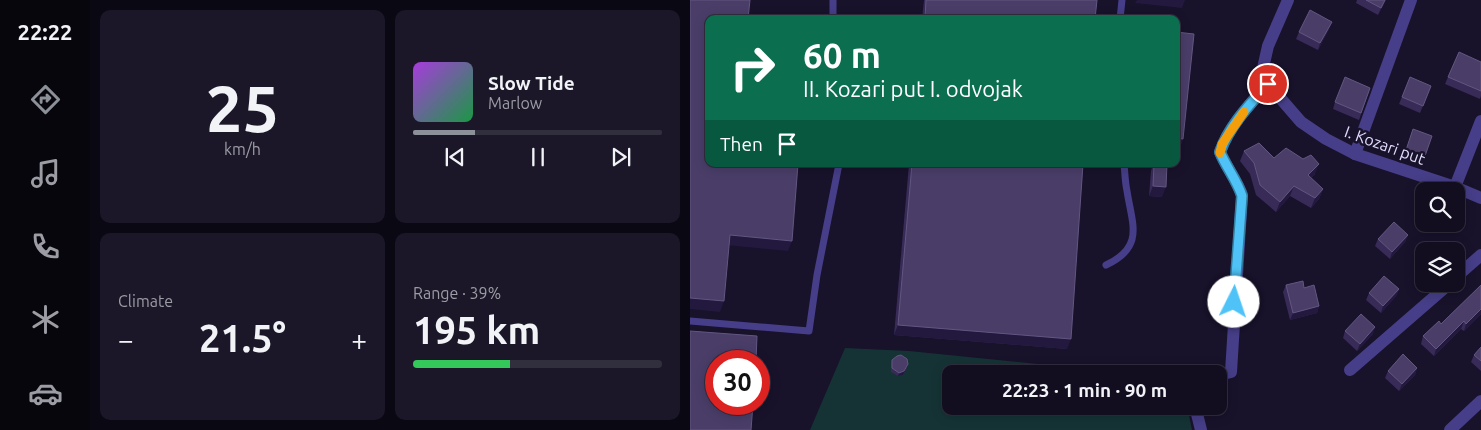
<!DOCTYPE html>
<meta charset="utf-8">
<style>
body{margin:0;font-family:Ubuntu,sans-serif;background:#1b1729;color:#f1f3f6;height:100vh;display:flex;flex-direction:column;font-size:19px;white-space:nowrap}
*{box-sizing:border-box;margin:0}
p{font-size:16px;color:#9c9ca5}
.icon{flex:none;width:28px;height:28px;fill:none;stroke:currentColor;stroke-width:2;stroke-linecap:round;stroke-linejoin:round}
.map{position:relative;flex:1;overflow:hidden}
.panel{display:flex;flex-direction:column;gap:10px;padding:10px;background:#0a0812;width:600px}
.panel>*{flex:none}
.guide{position:absolute;left:15px;top:15px;width:475px;height:152px;border-radius:10px;box-shadow:0 2px 12px #0003,0 0 0 1px #312e3e;background:#0b6e4f;color:#fff;overflow:hidden}
.fabs{position:absolute;left:725px;top:182px;display:grid;gap:10px}
.fabs a{display:grid;place-items:center;width:50px;height:50px;border-radius:10px;background:#120e20;box-shadow:0 2px 12px #0003,0 0 0 1px #312e3e;font-size:25px}
.speed{position:absolute;left:15px;top:350px;display:flex;gap:10px;font-size:25px;font-weight:700;text-align:center}
.speed>*{display:grid;place-content:center;width:65px;height:65px;border-radius:50%;background:#120e20;box-shadow:0 2px 12px #0003,0 0 0 1px #312e3e;line-height:1}
.speed .limit{border:8px solid #d22;background:#fff;color:#111}
.pin{position:absolute;display:grid;place-items:center;width:42px;height:42px;color:#fff;margin:-21px;border:2px solid #fff;border-radius:50%;box-shadow:0 1px 5px #0007}
.me{position:absolute;width:55px;margin:-28px;rotate:4deg;stroke-linejoin:round;filter:drop-shadow(0 0 4px #0008)}
.turn{display:flex;align-items:center;gap:18px;height:105px;padding:0 15px;font-size:22px}
.turn .icon{width:65px;height:65px;stroke-width:2.5}
.turn b{display:block;font-size:35px;line-height:42px}
.then{display:flex;align-items:center;height:48px;padding:0 15px;background:#0003;gap:10px;font-size:19px}
.big{font-size:38px;font-weight:600;line-height:1.1}
.panel .tile{flex:1;display:flex;flex-direction:column;justify-content:center;gap:8px;min-width:0;padding:0 18px;border-radius:10px;background:#1b1729}
.panel .dial{align-items:center;gap:0}
.dial b{font-size:65px;line-height:1}
.song{display:flex;align-items:center;gap:15px}
.cover{width:60px;height:60px;border-radius:8px;background:linear-gradient(135deg,hsl(280 70% 55%),hsl(140 70% 35%))}
.played{height:5px;border-radius:2px;background:linear-gradient(90deg,#8c9099 25%,#312e3e 25%)}
.keys{display:flex;justify-content:space-around;direction:ltr}
.heat{display:flex;justify-content:space-between;align-items:center;font-size:28px;direction:ltr}
.charge{height:8px;border-radius:4px;background:linear-gradient(90deg,#34c759 39%,#312e3e 0)}
.panel .tiles{flex:1;display:grid;gap:10px;grid-template-columns:repeat(2,1fr)}
.trip{position:absolute;left:252px;top:365px;width:285px;height:50px;border-radius:10px;background:#120e20;box-shadow:0 2px 12px #0003,0 0 0 1px #312e3e;font-weight:600;line-height:50px;text-align:center}
main{display:flex;flex:1;min-height:0}
.menu{display:flex;flex-direction:column;width:90px;justify-content:space-around;align-items:center;background:#07060d;color:#9c9ca5}
.menu .icon{width:35px;height:35px}
.menu .selected{color:#8c9099}
.menu b{font-size:22px;color:#f1f3f6}
.map>svg:first-child{display:block}
.green{fill:#153335}
.lines{fill:none;stroke-linecap:round;stroke-linejoin:round}
.lane{stroke:#463e88;stroke-width:7}
.street{stroke:#463e88;stroke-width:12}
.wall{fill:#382b58}
.shaded-wall{fill:#23193e}
.building{fill:#4a3e69;stroke:#625781}
.route-casing{stroke:#337fa1;stroke-width:12}
.route{stroke:#4fc3f7;stroke-width:9}
.slow{stroke:#f59e0b;stroke-width:9}
.labels{text-anchor:middle;stroke-width:5;stroke-linejoin:round;paint-order:stroke}
.street-label{font-size:16px;fill:#e3dcfe;stroke:#18122b}
</style>
<main>
<nav class="menu">
<b>22:22</b>
<svg class="icon selected" aria-label="directions" viewBox="0 0 24 24"><path d="M12 3l9 9-9 9-9-9zM9 14v-3h6M13 9l2 2-2 2"/></svg>
<svg class="icon" aria-label="music" viewBox="0 0 24 24"><path d="M9 18V5l10-2v13"/><circle cx="6" cy="18" r="3"/><circle cx="16" cy="16" r="3"/></svg>
<svg class="icon" aria-label="phone" viewBox="0 0 24 24"><path d="M5 4h4l2 5-3 2q2 4 5 5l2-3 5 2v4C11 20 4 13 5 4z"/></svg>
<svg class="icon" aria-label="climate" viewBox="0 0 24 24"><path d="M12 3v18M4 7l16 10M4 17L20 7"/></svg>
<svg class="icon" aria-label="car" viewBox="0 0 24 24"><path d="M5 17H2v-5l4-1 3-4h7l3 4 3 1v5h-3M9 17h6M6 11h13"/><circle cx="7" cy="17" r="2"/><circle cx="17" cy="17" r="2"/></svg>
</nav>
<section class="panel">
<div class="tiles">
<div class="tile dial"><b>25</b><p>km/h</p></div>
<div class="tile">
<div class="song"><i class="cover"></i><div><b>Slow Tide</b><p>Marlow</p></div></div>
<div class="played"></div>
<div class="keys"><svg class="icon" aria-label="previous" viewBox="0 0 24 24"><path d="M18 5L8 12l10 7zM5 5v14"/></svg><svg class="icon" aria-label="pause" viewBox="0 0 24 24"><path d="M8 5v14M16 5v14"/></svg><svg class="icon" aria-label="next" viewBox="0 0 24 24"><path d="M6 5l10 7-10 7zM19 5v14"/></svg></div>
</div>
<div class="tile"><p>Climate</p>
<div class="heat"><a>−</a><b class="big">21.5°</b><a>+</a></div>
</div>
<div class="tile"><p>Range · 39%</p><b class="big">195 km</b><div class="charge"></div></div>
</div>
</section>
<div class="map">
<svg width="791" height="430" viewBox="0 0 791 430">
<rect width="100%" height="100%" fill="#18122b"/>
<polygon class="green" points="155,348 219,351 446,374 261,374 261,406 497,406 502,430 120,430"/>
<g class="lines">
<g class="lane">
<polyline points="143,19 143,0"/>
<polyline points="430,19 432,0"/>
<path d="M416 265C455 247 442 224 437 191 435 182 435 173 434 164"/>
<polyline points="0,321 119,331 127,275 149,164"/>
</g>
<g class="street">
<polyline points="598,0 578,46 573,68 578,84 611,122 636,139 665,154 765,187 791,198"/>
<polyline points="665,154 721,0"/>
<polyline points="765,187 791,121"/>
<polyline points="766,277 791,255"/>
<polyline points="660,370 759,284"/>
<path d="M529 375 541 372 552 195C547 180 536 167 530 152 539 126 560 104 578 84"/>
<polyline points="505,406 511,430"/>
<polyline points="760,430 791,401"/>
</g>
</g>
<g class="wall">
<polygon points="234,0 407,0 405,19 232,19"/>
<polygon points="667,0 696,0 688,15 666,3"/>
<polygon points="639,29 628,50 606,39 609,32"/>
<polygon points="791,62 791,96 790,99 755,84 758,77"/>
<polygon points="720,77 741,86 730,113 709,104"/>
<polygon points="680,88 669,120 643,109 645,102"/>
<polygon points="723,129 735,156 732,163 714,157"/>
<polygon points="554,151 584,158 625,174 621,178 633,189 629,199 621,208 600,196 586,212 566,195 560,174 550,161"/>
<polygon points="219,164 393,164 377,349 204,335"/>
<polygon points="463,164 477,164 472,197 459,196 461,171"/>
<polygon points="718,235 715,242 700,259 685,246 688,239"/>
<polygon points="733,263 734,263 734,273 731,270"/>
<polygon points="596,285 629,306 627,313 600,320 593,292"/>
<polygon points="791,285 791,314 774,331 771,329 744,356 731,344 733,336 751,324"/>
<polygon points="709,289 706,296 691,313 676,300 679,293"/>
<polygon points="655,331 683,334 667,351 653,338"/>
<polygon points="791,347 791,371 781,362 784,355"/>
<polygon points="202,360 217,368 213,375 208,376 201,372 201,363"/>
<polygon points="727,368 725,375 709,391 695,378 698,371"/>
</g>
<g class="shaded-wall">
<polygon points="447,0 495,0 492,8 445,3"/>
<polygon points="695,0 696,0 688,15 691,8"/>
<polygon points="642,22 639,29 628,50 630,43"/>
<polygon points="486,138 493,139 490,149 486,149"/>
<polygon points="629,164 625,174 615,185 618,175"/>
<polygon points="463,186 476,187 472,197 459,196"/>
<polygon points="604,186 600,196 586,212 590,202"/>
<polygon points="633,189 629,199 621,208 625,198"/>
<polygon points="40,235 102,241 98,251 36,245"/>
<polygon points="718,235 715,242 700,259 702,252"/>
<polygon points="709,289 706,296 691,313 693,306"/>
<polygon points="0,298 34,301 30,312 0,309"/>
<polygon points="629,306 627,313 600,320 603,313"/>
<polygon points="791,309 791,314 774,331 776,324"/>
<polygon points="774,321 771,329 744,356 746,349"/>
<polygon points="208,325 381,339 377,349 204,335"/>
<polygon points="685,327 683,334 667,351 670,344"/>
<polygon points="218,364 213,375 208,376 209,373"/>
<polygon points="727,368 725,375 709,391 712,384"/>
</g>
<g class="building">
<polygon points="0,0 60,0 58,19 19,19 19,164 108,164 102,241 40,235 34,301 0,298"/>
<polygon points="236,0 407,0 405,19 235,19"/>
<polygon points="676,0 695,0 691,8"/>
<polygon points="620,10 642,22 630,43 609,32"/>
<polygon points="486,32 504,34 493,139 486,138"/>
<polygon points="769,52 791,62 791,91 758,77"/>
<polygon points="655,77 680,88 671,113 645,102"/>
<polygon points="720,77 741,86 733,106 712,97"/>
<polygon points="723,129 742,136 735,156 716,150"/>
<polygon points="569,143 584,158 596,148 613,159 621,155 629,164 618,175 633,189 625,198 604,186 590,202 570,185 564,163 554,151"/>
<polygon points="222,164 393,164 381,339 208,325"/>
<polygon points="464,164 477,164 476,187 463,186"/>
<polygon points="704,222 718,235 702,252 688,239"/>
<polygon points="749,247 754,251 744,251"/>
<polygon points="694,276 709,289 693,306 679,293"/>
<polygon points="613,281 614,288 624,285 629,306 603,313 596,285"/>
<polygon points="791,285 791,309 776,324 774,321 746,349 733,336 749,321 751,324"/>
<polygon points="671,314 685,327 670,344 655,331"/>
<polygon points="0,331 67,336 66,361 26,361 26,404 63,404 61,430 0,430"/>
<polygon points="791,347 791,361 784,355"/>
<polygon points="713,354 727,368 712,384 698,371"/>
<polygon points="211,355 217,359 218,364 214,371 209,373 202,368 202,360 207,356"/>
</g>
<g class="lines">
<g class="route-casing">
<path id="route" d="M544 302 552 196C547 180 536 167 530 152 539 126 560 104 578 84"/>
</g>
<use href="#route" class="route"/>
<polyline class="slow" points="530,153 532,144 554,112"/>
</g>
<g class="labels">
<g class="street-label">
<text transform="translate(695 145) rotate(20)" y="6">I. Kozari put</text>
</g>
</g>
</svg>
<div class="fabs">
<a><svg class="icon" aria-label="search" viewBox="0 0 24 24"><circle cx="10" cy="10" r="6"/><path d="M15 15l6 6"/></svg></a>
<a><svg class="icon" aria-label="layers" viewBox="0 0 24 24"><path d="M12 4l9 5-9 5-9-5zM3 14l9 5 9-5"/></svg></a>
</div>
<div class="speed"><div class="limit">30</div></div>
<div class="pin" style="left:578px;top:84px;background:#d93025"><svg class="icon" aria-label="arrive" viewBox="0 0 24 24"><path d="M6 21V4h12l-3 4 3 4H6"/></svg></div>
<svg class="me" style="left:544px;top:302px" viewBox="-20 -20 40 40"><circle r="19" fill="#fff"/><path d="M0-13L10 11 0 6-10 11z" fill="#4fc3f7"/></svg>
<div class="trip">22:23 · 1 min · 90 m</div>
<div class="guide">
<div class="turn"><svg class="icon" aria-label="right" viewBox="0 0 24 24"><path d="M7 20v-9h11M14 6l5 5-5 5"/></svg><div><b>60 m</b>II. Kozari put I. odvojak</div></div>
<div class="then">Then<svg class="icon" aria-label="arrive" viewBox="0 0 24 24"><path d="M6 21V4h12l-3 4 3 4H6"/></svg></div>
</div>
</div>
</main>
